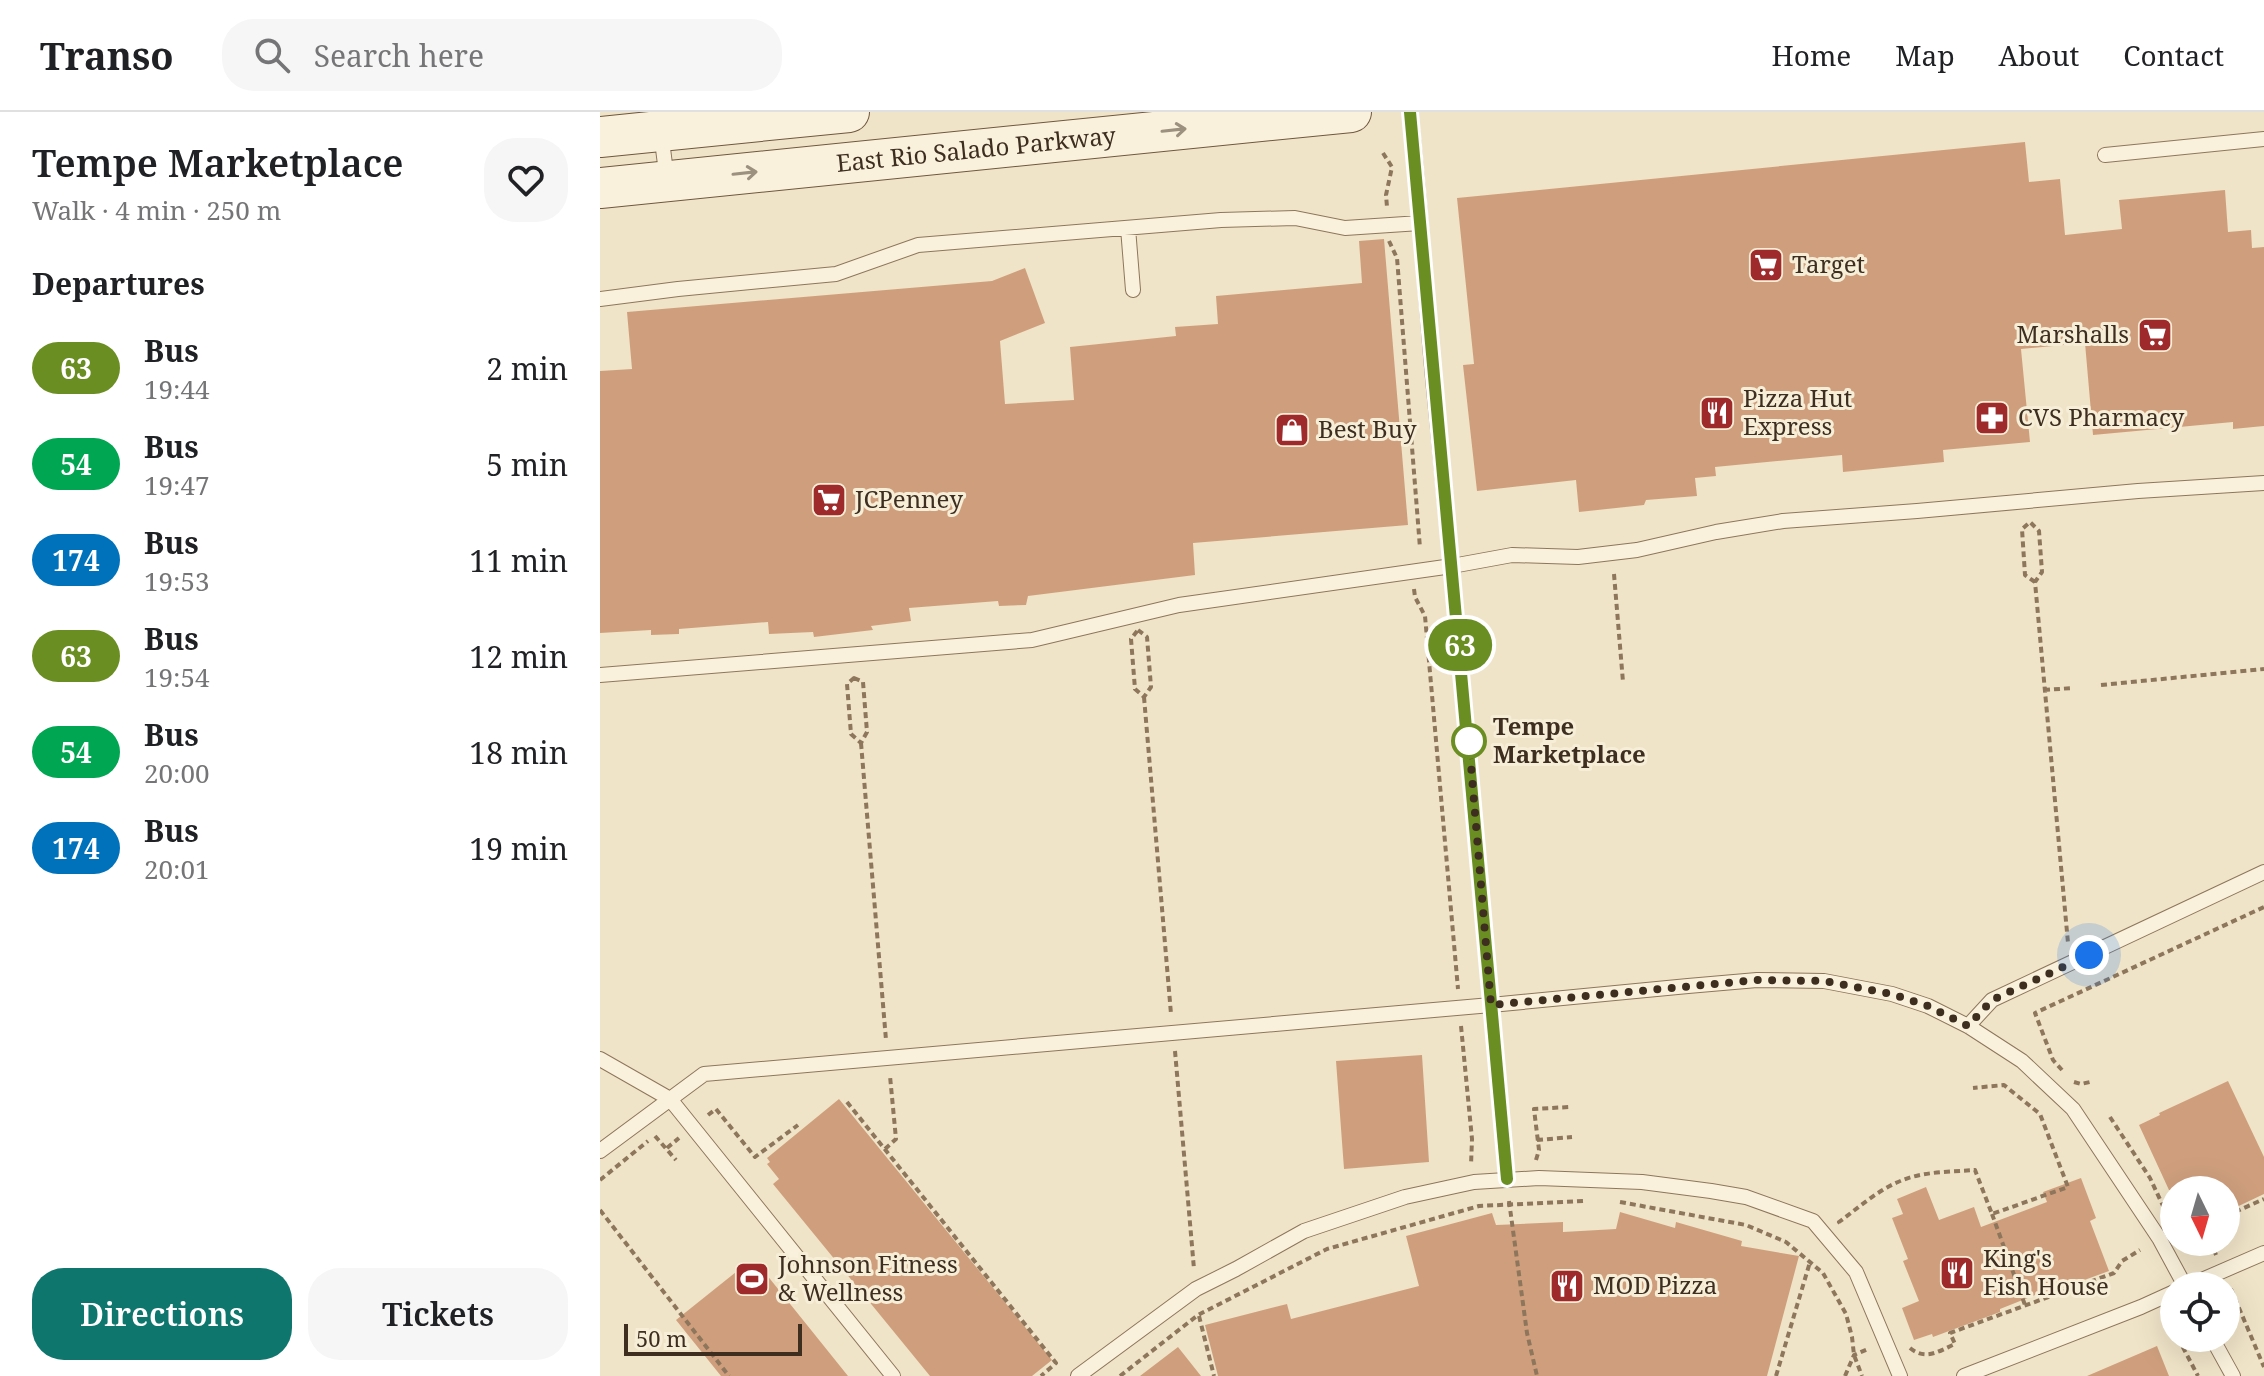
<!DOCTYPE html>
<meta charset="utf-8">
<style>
body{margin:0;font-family:"Noto Serif",serif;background:#f6f6f6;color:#202124;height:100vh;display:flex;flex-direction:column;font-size:30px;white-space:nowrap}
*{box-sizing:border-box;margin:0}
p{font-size:26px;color:#757577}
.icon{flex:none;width:44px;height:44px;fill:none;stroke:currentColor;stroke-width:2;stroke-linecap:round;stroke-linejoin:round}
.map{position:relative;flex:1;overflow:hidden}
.side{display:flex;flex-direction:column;background:#fff;width:600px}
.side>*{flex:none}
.badge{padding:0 16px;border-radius:26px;font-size:28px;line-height:52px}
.needle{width:52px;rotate:175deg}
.buttons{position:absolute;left:1560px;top:1064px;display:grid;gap:16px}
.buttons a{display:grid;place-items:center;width:80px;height:80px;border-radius:50%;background:#fff;box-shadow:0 8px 32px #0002;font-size:40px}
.scale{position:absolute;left:24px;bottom:20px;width:178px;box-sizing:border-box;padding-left:8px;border:4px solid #3d2e20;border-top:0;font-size:22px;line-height:28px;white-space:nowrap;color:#3d2e20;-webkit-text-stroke:6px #f7eed8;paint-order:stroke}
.you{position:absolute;width:40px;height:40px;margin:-20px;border:6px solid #fff;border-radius:50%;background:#1a73e8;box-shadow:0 0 0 12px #1a73e833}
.map>.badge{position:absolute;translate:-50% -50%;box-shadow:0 0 0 4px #fff}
h2{padding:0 32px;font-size:30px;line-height:72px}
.round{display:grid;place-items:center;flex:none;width:84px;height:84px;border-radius:32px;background:#f6f6f6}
.summary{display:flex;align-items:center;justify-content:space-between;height:136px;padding:0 32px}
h1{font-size:38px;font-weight:600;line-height:60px}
.action{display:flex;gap:16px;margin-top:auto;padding:16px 32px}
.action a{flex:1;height:92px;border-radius:32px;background:#0f766e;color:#fff;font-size:32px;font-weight:600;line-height:92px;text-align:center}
.action a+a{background:#f6f6f6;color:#202124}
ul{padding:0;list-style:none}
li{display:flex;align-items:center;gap:24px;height:96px;padding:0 32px}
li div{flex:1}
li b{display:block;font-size:30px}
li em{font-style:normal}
li .badge{min-width:88px;font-weight:700;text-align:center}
header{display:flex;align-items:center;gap:48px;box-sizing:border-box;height:112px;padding:0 40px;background:#fff;border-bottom:2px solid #e0e0e0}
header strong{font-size:38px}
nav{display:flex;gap:44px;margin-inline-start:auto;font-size:28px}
.search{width:560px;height:72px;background:#f6f6f6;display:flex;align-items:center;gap:20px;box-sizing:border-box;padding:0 28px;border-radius:32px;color:#757577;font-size:30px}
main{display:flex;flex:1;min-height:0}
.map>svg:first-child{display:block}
</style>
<header>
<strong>Transo</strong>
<div class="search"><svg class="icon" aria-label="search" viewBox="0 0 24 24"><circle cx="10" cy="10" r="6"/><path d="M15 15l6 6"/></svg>Search here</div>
<nav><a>Home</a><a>Map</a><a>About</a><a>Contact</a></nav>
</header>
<main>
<section class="side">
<div class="summary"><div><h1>Tempe Marketplace</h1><p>Walk · 4 min · 250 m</p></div><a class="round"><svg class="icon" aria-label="heart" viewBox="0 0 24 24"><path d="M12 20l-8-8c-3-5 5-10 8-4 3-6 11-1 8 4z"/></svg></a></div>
<h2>Departures</h2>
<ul>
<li><span class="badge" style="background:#6b8e23;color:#fff">63</span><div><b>Bus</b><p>19:44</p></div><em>2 min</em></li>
<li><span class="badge" style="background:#00a651;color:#fff">54</span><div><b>Bus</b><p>19:47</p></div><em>5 min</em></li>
<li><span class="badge" style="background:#0072bc;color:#fff">174</span><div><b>Bus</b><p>19:53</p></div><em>11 min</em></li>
<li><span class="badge" style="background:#6b8e23;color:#fff">63</span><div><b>Bus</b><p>19:54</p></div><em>12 min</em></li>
<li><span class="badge" style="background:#00a651;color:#fff">54</span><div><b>Bus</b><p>20:00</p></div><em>18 min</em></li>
<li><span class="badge" style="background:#0072bc;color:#fff">174</span><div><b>Bus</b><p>20:01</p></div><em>19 min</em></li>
</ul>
<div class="action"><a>Directions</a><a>Tickets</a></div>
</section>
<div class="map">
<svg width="1664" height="1264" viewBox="0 0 1664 1264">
<rect width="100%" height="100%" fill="#f0e4c8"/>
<path fill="#cf9f7d" d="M 1425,30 L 1429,70 L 1460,67 L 1465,123 L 1522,117 L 1519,88 L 1625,78 L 1628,120 L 1651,118 L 1652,136 L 1664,135 L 1664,314 L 1633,317 L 1633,310 L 1493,323 L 1485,231 L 1421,237 L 1430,330 L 1343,338 L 1344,350 L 1243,360 L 1242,343 L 1115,355 L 1116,364 L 1095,366 L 1097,384 L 1046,388 L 1044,393 L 979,400 L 976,368 L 877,379 L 863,253 L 874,252 L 857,86 Z
M 784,127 L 808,413 L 593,431 L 595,463 L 428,484 L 426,493 L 399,494 L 398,489 L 309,496 L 311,509 L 271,514 L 273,518 L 214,525 L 213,520 L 169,522 L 168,510 L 79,517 L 79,522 L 51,523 L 51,518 L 0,521 L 0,259 L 32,257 L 27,200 L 392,169 L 425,156 L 445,211 L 400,229 L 405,292 L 474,288 L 470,235 L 576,224 L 575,215 L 618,212 L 616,184 L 762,171 L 759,129 Z
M 822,943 L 829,1050 L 744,1057 L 736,949 Z
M 1628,969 L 1664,1045 L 1664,1082 L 1626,1100 L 1626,1078 L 1569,1078 L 1539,1013 L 1560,1003 L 1559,1001 Z
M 239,987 L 452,1248 L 432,1264 L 330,1264 L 173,1072 L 179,1067 L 167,1052 L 170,1050 L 167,1046 Z
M 1481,1066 L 1496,1106 L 1490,1109 L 1509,1159 L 1446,1182 L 1445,1179 L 1400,1197 L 1400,1200 L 1333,1225 L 1332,1222 L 1314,1228 L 1302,1196 L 1319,1189 L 1303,1149 L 1308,1147 L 1292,1106 L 1303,1102 L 1297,1087 L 1326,1075 L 1339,1108 L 1374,1095 L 1381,1115 L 1447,1090 L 1443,1080 Z
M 1020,1100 L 1075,1116 L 1076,1110 L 1142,1129 L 1141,1134 L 1199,1144 L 1167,1264 L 618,1264 L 605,1213 L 687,1192 L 691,1207 L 819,1174 L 806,1124 L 892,1101 L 896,1113 L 963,1110 L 963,1120 L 1016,1117 Z
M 158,1152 L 248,1264 L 121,1264 L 76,1208 L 136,1160 L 141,1165 Z
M 1557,1234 L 1569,1264 L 1487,1264 Z
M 578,1235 L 601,1264 L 540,1264 Z"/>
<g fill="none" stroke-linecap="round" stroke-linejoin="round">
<g stroke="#8d765c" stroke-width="16">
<path id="service" d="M 810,0 C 821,92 825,185 834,277 C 860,540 884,803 907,1067
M 61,21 L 67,68
M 1505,43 L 1664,27
M 528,116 L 533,178
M 0,187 L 78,177 L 236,162 L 318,133 L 621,108 L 695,106 L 745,116 L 820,111
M 0,563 L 432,528 L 579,493 L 852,454 L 912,443 L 978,445 L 1037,438 L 1116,420 L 1183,409 L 1317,399 L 1538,379 L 1664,371
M 1368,914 L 1392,888 L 1664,760
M 0,947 L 70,987 L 293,1264
M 0,1039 L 104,962 L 891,893 L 1088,874 L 1157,868 L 1224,869 L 1292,882 L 1328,894 L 1368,914 L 1422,949 L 1473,997 L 1559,1126 L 1585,1174
M 1588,1174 L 1664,1141
M 1612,1226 L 1633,1264
M 478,1264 L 596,1177 L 636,1157 L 704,1119 L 805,1085 L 874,1070 L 939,1066 L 1042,1070 L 1111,1079 L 1146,1085 L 1213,1109 L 1256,1160 L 1300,1264
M 1364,1264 L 1541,1195 L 1574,1180"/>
</g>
<g stroke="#6f573f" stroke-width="42">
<g id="secondary">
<path d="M 0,25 L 249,0"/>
<path id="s1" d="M 0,76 L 751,0"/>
</g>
</g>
<path stroke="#8d765c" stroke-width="4" stroke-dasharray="6 4" stroke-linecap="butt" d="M 783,41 L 792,55 L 786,83 L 787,95
M 789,129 L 797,146 L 820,436
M 1014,462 L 1023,570
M 1435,470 L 1425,463 L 1422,417 L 1430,410 L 1439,419 L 1442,460 L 1435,470 L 1468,831
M 814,477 L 815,485 L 825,504 L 858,877
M 538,518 L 547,525 L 551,575 L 544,585 L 535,577 L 531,527 Z
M 254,566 L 263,570 L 267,620 L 261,631 L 251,622 L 247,572 Z
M 1501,573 L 1664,557
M 1444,578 L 1473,576
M 544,585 L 571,902
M 261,631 L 286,928
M 861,914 L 872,1027 L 871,1053
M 575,939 L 594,1157
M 1462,958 L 1453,948 L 1435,901 L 1664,795
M 1474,970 L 1481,972 L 1490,970
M 247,990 L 456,1251 L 441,1264
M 108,1003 L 116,997 L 155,1045 L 198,1013
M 1510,1005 L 1550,1066 L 1564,1096 L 1574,1110
M 55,1024 L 76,1048
M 937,1028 L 972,1025
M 67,1036 L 79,1026
M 285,1037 L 296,1027 L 290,964
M 936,1048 L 939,1038 L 934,997 L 969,995
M 0,1068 L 48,1029
M 909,1089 L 927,1221 L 937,1264
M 1020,1090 L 1146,1113 L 1186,1130 L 1223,1161 L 1246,1202 L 1252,1225 L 1254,1243 L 1262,1264
M 0,1098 L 129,1264
M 1392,1102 L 1425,1193
M 1626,1104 L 1664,1087
M 1240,1111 L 1239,1110 C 1258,1096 1277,1079 1298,1070 C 1322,1059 1350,1060 1375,1058 L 1392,1102 L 1468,1075 L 1440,1002 L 1404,973 L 1373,976
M 1611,1130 L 1616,1143
M 1631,1177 L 1664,1255
M 599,1204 L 614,1264
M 1573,1216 L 1574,1219
M 1578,1226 L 1598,1264
M 1310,1236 C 1326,1249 1339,1239 1355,1232 L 1350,1221 L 1514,1161 L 1522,1149 L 1540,1138
M 520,1264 L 598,1203 L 727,1137 L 879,1094 L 983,1089
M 1176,1264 L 1210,1150
M 1245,1264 L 1254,1243 L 1268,1237"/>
<use href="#service" stroke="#faf1dc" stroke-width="14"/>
<use href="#secondary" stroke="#faf1dc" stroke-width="40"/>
</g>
<defs><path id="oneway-shaft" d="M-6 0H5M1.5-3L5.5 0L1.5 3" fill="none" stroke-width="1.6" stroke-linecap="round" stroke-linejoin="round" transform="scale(2)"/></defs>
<g stroke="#9c907e">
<use href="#oneway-shaft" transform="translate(574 18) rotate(-6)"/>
<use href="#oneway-shaft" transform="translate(145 61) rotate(-6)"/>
</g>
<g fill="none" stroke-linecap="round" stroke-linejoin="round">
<g stroke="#fff" stroke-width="18">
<path id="line" d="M 810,0 L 907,1067"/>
</g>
<use href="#line" stroke="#6b8e23" stroke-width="12"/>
<path stroke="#3d2e20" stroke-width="8" stroke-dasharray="0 14.4" d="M 869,629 L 891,893 L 1157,868 L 1224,869 L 1292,882 L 1328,894 L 1368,914 L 1392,888 L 1489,843"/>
</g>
<defs>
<g id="supermarket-square" transform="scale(1.8)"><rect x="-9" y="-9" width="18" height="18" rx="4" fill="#9e2a2b" stroke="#f7eed8"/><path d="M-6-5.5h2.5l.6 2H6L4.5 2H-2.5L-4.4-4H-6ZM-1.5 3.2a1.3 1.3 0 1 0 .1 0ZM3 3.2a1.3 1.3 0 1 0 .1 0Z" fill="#fff"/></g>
<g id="restaurant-square" transform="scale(1.8)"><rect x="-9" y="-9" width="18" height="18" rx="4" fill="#9e2a2b" stroke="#f7eed8"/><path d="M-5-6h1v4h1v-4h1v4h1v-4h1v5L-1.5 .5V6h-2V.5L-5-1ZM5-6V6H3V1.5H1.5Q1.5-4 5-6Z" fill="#fff"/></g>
<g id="pharmacy-square" transform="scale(1.8)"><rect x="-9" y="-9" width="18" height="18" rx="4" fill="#9e2a2b" stroke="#f7eed8"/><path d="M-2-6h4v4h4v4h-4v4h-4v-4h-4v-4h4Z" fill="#fff"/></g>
<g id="shop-square" transform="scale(1.8)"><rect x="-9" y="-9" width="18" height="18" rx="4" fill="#9e2a2b" stroke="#f7eed8"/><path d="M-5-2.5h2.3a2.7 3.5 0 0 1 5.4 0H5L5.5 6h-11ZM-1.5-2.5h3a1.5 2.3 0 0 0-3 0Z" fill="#fff"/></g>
<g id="stadium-square" transform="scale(1.8)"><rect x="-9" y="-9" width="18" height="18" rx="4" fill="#9e2a2b" stroke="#f7eed8"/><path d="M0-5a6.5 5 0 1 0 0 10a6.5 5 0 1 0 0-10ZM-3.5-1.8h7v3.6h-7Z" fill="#fff"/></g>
</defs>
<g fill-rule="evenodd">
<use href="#supermarket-square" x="1166" y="153"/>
<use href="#supermarket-square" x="1555" y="223"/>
<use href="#restaurant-square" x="1117" y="301"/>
<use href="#pharmacy-square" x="1392" y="306"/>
<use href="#shop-square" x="692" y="318"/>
<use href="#supermarket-square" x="229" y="388"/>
<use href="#restaurant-square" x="1357" y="1161"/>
<use href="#stadium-square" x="152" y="1167"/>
<use href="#restaurant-square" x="967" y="1174"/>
</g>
<circle fill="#fff" stroke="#6b8e23" stroke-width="4" cx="869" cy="629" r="16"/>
<g text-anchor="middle" stroke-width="6" stroke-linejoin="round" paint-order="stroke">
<g font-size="24" fill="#3d2e20" stroke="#f7eed8">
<text dy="8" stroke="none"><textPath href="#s1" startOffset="378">East Rio Salado Parkway</textPath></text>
</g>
<g font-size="24" fill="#3d2e20" stroke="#f7eed8" text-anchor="start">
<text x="1192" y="161">Target</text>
<text x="1529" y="231" text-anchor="end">Marshalls</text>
<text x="1143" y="295">Pizza Hut<tspan x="1143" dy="28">Express</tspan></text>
<text x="1418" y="314">CVS Pharmacy</text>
<text x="718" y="326">Best Buy</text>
<text x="255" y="396">JCPenney</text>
<text x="1383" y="1155">King's<tspan x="1383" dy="28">Fish House</tspan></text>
<text x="178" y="1161">Johnson Fitness<tspan x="178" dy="28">&amp; Wellness</tspan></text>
<text x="993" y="1182">MOD Pizza</text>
</g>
<g font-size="24" font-weight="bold" fill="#3d2e20" stroke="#f7eed8" text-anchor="start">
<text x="893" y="623">Tempe<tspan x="893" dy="28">Marketplace</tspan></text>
</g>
</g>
</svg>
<div class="buttons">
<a><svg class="needle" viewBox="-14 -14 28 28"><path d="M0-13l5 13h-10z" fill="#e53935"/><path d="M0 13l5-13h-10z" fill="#757577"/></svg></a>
<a><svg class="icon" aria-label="locate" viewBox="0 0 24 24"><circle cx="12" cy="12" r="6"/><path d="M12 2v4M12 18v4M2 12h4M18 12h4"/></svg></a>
</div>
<div class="scale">50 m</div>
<div class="you" style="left:1489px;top:843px"></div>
<b class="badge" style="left:860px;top:533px;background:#6b8e23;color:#fff">63</b>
</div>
</main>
